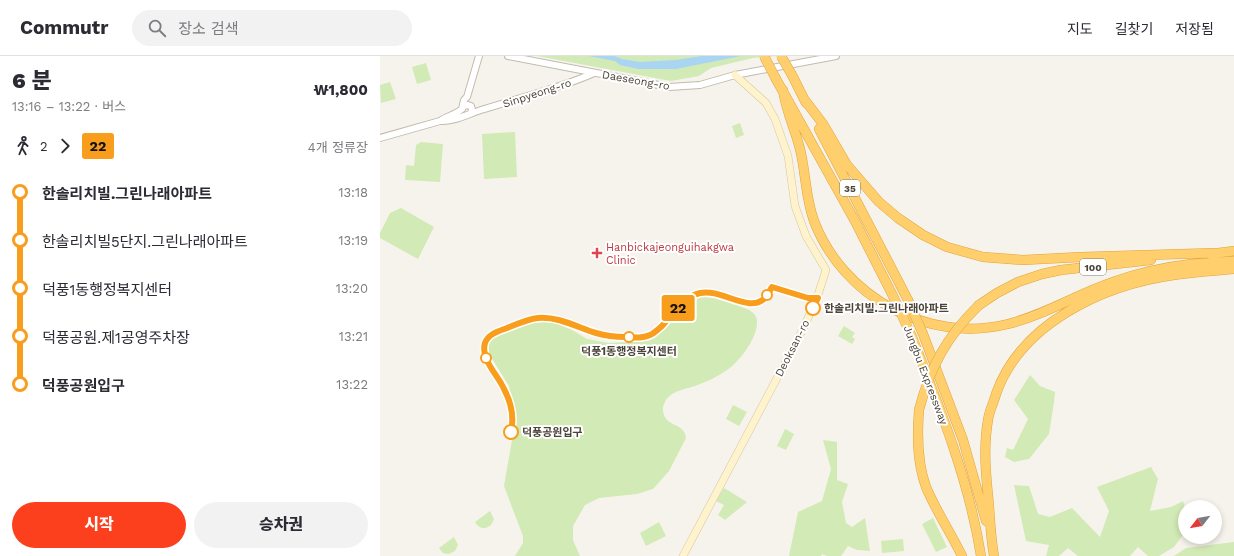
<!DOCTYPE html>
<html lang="ko">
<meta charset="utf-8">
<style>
body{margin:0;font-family:"Work Sans","Noto Sans KR",sans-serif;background:#f2f2f3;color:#2b2b33;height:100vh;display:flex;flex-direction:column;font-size:15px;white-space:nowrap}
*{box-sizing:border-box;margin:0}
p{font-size:13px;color:#7c7c81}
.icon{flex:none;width:22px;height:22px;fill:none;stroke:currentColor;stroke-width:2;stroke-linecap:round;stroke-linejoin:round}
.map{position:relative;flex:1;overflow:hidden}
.drawer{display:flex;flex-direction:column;background:#fff;width:380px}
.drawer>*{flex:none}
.badge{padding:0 8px;border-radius:3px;font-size:14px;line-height:26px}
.needle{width:26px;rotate:239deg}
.controls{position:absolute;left:798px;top:444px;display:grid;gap:8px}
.controls a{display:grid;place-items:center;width:44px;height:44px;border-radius:50%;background:#fff;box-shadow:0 2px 6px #0003;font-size:20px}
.map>.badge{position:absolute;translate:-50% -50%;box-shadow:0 0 0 2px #fff}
.legs{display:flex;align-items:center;gap:6px;height:44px;padding:0 12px;font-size:13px}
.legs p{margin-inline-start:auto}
.headline{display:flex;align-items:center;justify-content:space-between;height:68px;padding:0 12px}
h1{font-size:22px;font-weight:800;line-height:30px}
.cta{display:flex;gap:8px;margin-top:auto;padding:8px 12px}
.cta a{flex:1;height:46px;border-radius:24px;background:#fc3f1d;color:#fff;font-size:16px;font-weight:800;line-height:46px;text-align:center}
.cta a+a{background:#f2f2f3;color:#2b2b33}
ul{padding:0 12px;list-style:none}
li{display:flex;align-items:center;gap:14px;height:48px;font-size:15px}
li i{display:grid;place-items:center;width:6px;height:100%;margin:0 5px;background:currentColor}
li i::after{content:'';width:10px;height:10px;margin:-5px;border:3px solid;border-radius:50%;background:#fff}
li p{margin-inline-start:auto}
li:first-child i{background:linear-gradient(#0000 50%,currentColor 0)}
li:last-child i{background:linear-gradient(currentColor 50%,#0000 0)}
header{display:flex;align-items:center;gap:24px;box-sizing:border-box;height:56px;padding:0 20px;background:#fff;border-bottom:1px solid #e1e1e2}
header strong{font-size:19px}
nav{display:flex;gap:22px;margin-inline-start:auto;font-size:14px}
.search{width:280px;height:36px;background:#f2f2f3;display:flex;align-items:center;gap:10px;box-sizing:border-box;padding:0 14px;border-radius:22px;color:#7c7c81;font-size:15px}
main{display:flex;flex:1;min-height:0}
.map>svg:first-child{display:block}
</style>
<header>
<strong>Commutr</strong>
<div class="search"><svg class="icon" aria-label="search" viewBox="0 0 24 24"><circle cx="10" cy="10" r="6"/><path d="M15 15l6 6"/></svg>장소 검색</div>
<nav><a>지도</a><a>길찾기</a><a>저장됨</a></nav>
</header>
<main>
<section class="drawer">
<div class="headline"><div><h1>6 분</h1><p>13:16 – 13:22 · 버스</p></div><b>₩1,800</b></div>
<div class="legs"><svg class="icon" aria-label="walk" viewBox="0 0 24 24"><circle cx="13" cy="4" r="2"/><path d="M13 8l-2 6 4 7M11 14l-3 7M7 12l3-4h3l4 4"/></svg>2<svg class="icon" aria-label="forward" viewBox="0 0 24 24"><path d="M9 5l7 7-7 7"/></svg><b class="badge" style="background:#f99d1c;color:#111">22</b><p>4개 정류장</p></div>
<ul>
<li><i style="color:#f99d1c"></i><b>한솔리치빌.그린나래아파트</b><p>13:18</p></li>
<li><i style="color:#f99d1c"></i><span>한솔리치빌5단지.그린나래아파트</span><p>13:19</p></li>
<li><i style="color:#f99d1c"></i><span>덕풍1동행정복지센터</span><p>13:20</p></li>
<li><i style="color:#f99d1c"></i><span>덕풍공원.제1공영주차장</span><p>13:21</p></li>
<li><i style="color:#f99d1c"></i><b>덕풍공원입구</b><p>13:22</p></li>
</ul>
<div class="cta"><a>시작</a><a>승차권</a></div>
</section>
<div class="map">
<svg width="854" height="500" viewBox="0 0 854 500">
<rect width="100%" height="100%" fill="#f6f3ec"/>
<path fill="#d2eab5" d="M 157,0 L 398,0 L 373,2 L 331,12 L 319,20 L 291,25 Z
M 46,7 L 51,24 L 37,28 L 32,11 Z
M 10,26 L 16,43 L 1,47 L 0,29 Z
M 360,67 L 364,79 L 356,82 L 352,70 Z
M 135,76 L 137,121 L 104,123 L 102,78 Z
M 41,86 L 63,88 L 60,126 L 25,124 L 26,109 L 34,110 L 36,89 Z
M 21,152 L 54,171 L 38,203 L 0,182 L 0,177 L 10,157 Z
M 321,241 C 336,241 345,246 359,250 C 367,253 378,256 377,267 C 377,283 358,308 344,316 C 337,321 328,325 320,328 C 307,334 290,333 284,348 C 283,350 283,351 283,354 C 284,372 305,366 306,382 L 289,415 L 273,433 L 257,438 L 219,442 L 205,449 L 193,470 L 193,484 L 200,500 L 135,500 L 143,487 L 143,480 L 124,430 L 136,361 L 129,330 L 108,296 L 109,286 L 114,280 L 123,276 L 152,267 L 165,266 L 173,266 L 192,274 L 207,283 L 229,287 L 267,285 L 275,282 L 305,250 L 313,244 Z
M 464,270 L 475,277 L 472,281 L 475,283 L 472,288 L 458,280 Z
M 650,319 L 660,330 L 675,336 L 674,346 L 669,378 L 649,403 L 634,406 L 625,401 L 627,392 L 633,394 L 648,363 L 634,344 Z
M 353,349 L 367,356 L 359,370 L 346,363 Z
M 405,373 L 414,378 L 406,394 L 397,390 Z
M 443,384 L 457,386 L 457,424 L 468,428 L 462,446 L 466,467 L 472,471 L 485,462 L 490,495 L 477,494 L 468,490 L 461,500 L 447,500 L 442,498 L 441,500 L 409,500 L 418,456 L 442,445 L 451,413 Z
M 771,411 L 778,423 L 770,455 L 791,451 L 803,445 L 805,451 L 805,476 L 794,491 L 779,500 L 768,500 L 758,491 L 750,500 L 698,500 L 688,492 L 679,500 L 666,500 L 669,489 L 646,485 L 634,429 L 649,430 L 658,458 L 670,461 L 692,452 L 720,481 L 729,455 L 717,431 Z
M 344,432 L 367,446 L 345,464 L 338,459 L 344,449 L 336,445 Z
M 110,455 L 114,463 L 111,469 C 105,474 99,473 95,466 Z
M 553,462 L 567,491 L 556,496 L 542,468 Z
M 279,466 L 286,480 L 266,490 L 260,477 Z
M 74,481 L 78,489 L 75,495 L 69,498 L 63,497 L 59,492 Z
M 523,483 L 524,495 L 502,497 L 501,485 Z
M 854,486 L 854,500 L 794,500 L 806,492 Z"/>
<path fill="#a9d4f2" d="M 209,0 L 234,0 L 242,3 L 260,6 L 296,4 L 322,0 L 361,0 L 296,13 L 258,13 L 240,9 L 235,5 Z"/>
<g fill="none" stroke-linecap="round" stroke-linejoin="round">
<g stroke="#c2bbae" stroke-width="8">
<path id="tertiary" d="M 128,0 L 289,31 L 320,29 L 355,19 L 456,0
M 84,50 L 88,49 L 91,50 L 92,54 L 91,57
M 60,65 C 74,66 88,58 101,54 C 139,42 178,33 214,17
M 0,82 L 60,65 C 67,60 75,59 82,53 L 84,44 L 87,41 L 99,0"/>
</g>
<g stroke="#d6c79b" stroke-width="8">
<path id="secondary" d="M 303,500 L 423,273 L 437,242 L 446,214 L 426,180 L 415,150 L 408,100 L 395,63 L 386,47 L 355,19"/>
</g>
<g stroke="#e0a43c" stroke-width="10">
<path id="motorway" d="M 412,19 L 426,47
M 396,23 L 475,165 L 513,240
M 403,34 C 406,55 415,73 420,93 C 426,117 425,140 434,165 C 463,241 548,288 628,268 C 665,259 697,238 733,226 C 758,217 785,211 811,208 C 825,207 840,206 854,205
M 424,43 L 443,68 L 467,109 L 499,146 L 518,162 L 543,179 L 567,191 L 603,201 L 643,204 L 701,201 L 834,197
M 439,73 L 528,244
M 830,198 L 854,195
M 599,249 L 617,237 L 638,226 L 662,218 L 681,214 L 771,204
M 543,278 L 583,384 L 606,465
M 532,281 C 560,352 589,424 601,500
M 539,354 C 537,380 537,406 546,431 C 556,455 571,477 582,500
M 614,500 C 611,483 610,466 609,449 C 606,421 603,392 608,364 C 609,355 614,346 616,338 C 641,267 723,229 794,219 C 814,216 834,215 854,213"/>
</g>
<use href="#tertiary" stroke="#fff" stroke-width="6"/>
<use href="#secondary" stroke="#fff3cd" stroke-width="7"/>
<use href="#motorway" stroke="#ffcf6e" stroke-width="9"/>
<g stroke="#e0a43c" stroke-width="10" stroke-linecap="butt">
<path id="motorway-bridge" d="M 384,0 L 396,23
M 401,0 L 412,19
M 513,240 L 532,281
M 528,244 L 543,278
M 539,354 C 550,311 567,280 599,249"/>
</g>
<use href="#motorway-bridge" stroke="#ffcf6e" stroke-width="9"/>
</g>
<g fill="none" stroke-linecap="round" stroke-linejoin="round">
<g stroke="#fff" stroke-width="9">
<path id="line-1" d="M 131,376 C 134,362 131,346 124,333 C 118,319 100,303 105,287 C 108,278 119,275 127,272 C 137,268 148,263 158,262 C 178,260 199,272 216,277 C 226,280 236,281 246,281 C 254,282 263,282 270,279 C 275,277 278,273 282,270 C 293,258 303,241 320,237 C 342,232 370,259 386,241 C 388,239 390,234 392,231 L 428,242 L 438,242 L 433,252"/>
</g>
<use href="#line-1" stroke="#f99d1c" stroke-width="6"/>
</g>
<path fill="#e0444e" stroke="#fff" stroke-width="1.5" d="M215 191h4v4h4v4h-4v4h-4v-4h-4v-4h4z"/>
<g fill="#fff" stroke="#f99d1c" stroke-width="2">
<circle cx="387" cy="239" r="5"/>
<circle cx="433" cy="252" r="7"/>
<circle cx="249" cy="281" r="5"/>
<circle cx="106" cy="302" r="5"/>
<circle cx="131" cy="376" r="7"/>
</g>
<g text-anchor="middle" stroke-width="4" stroke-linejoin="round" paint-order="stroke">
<g fill="#fff" stroke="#817c74" stroke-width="1">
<rect x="460" y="124" width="20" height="16" rx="3"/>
<rect x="700" y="203" width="26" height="16" rx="3"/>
</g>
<g font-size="10" font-weight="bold" fill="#4b4439">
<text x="470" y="136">35</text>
<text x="713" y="215">100</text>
</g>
<g font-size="11" fill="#4b4439" stroke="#fff">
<text transform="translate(256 24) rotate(10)" y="4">Daeseong-ro</text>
<text transform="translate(157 37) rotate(-18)" y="4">Sinpyeong-ro</text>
<text transform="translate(412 292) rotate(-63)" y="4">Deoksan-ro</text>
<text transform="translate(546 319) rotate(69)" y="4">Jungbu Expressway</text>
</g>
<g font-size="11" fill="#be3a42" stroke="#fff" text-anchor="start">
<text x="226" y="195">Hanbickajeonguihakgwa<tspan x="226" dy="13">Clinic</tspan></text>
</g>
<g font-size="11" font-weight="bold" fill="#4b4439" stroke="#fff" text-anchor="start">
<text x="444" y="256">한솔리치빌.그린나래아파트</text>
<text x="249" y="299" text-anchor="middle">덕풍1동행정복지센터</text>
<text x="142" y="380">덕풍공원입구</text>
</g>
</g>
</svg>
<div class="controls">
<a><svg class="needle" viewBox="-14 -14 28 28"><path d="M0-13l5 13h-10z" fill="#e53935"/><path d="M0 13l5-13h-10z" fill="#7c7c81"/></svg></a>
</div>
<b class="badge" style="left:298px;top:252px;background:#f99d1c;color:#111">22</b>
</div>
</main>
